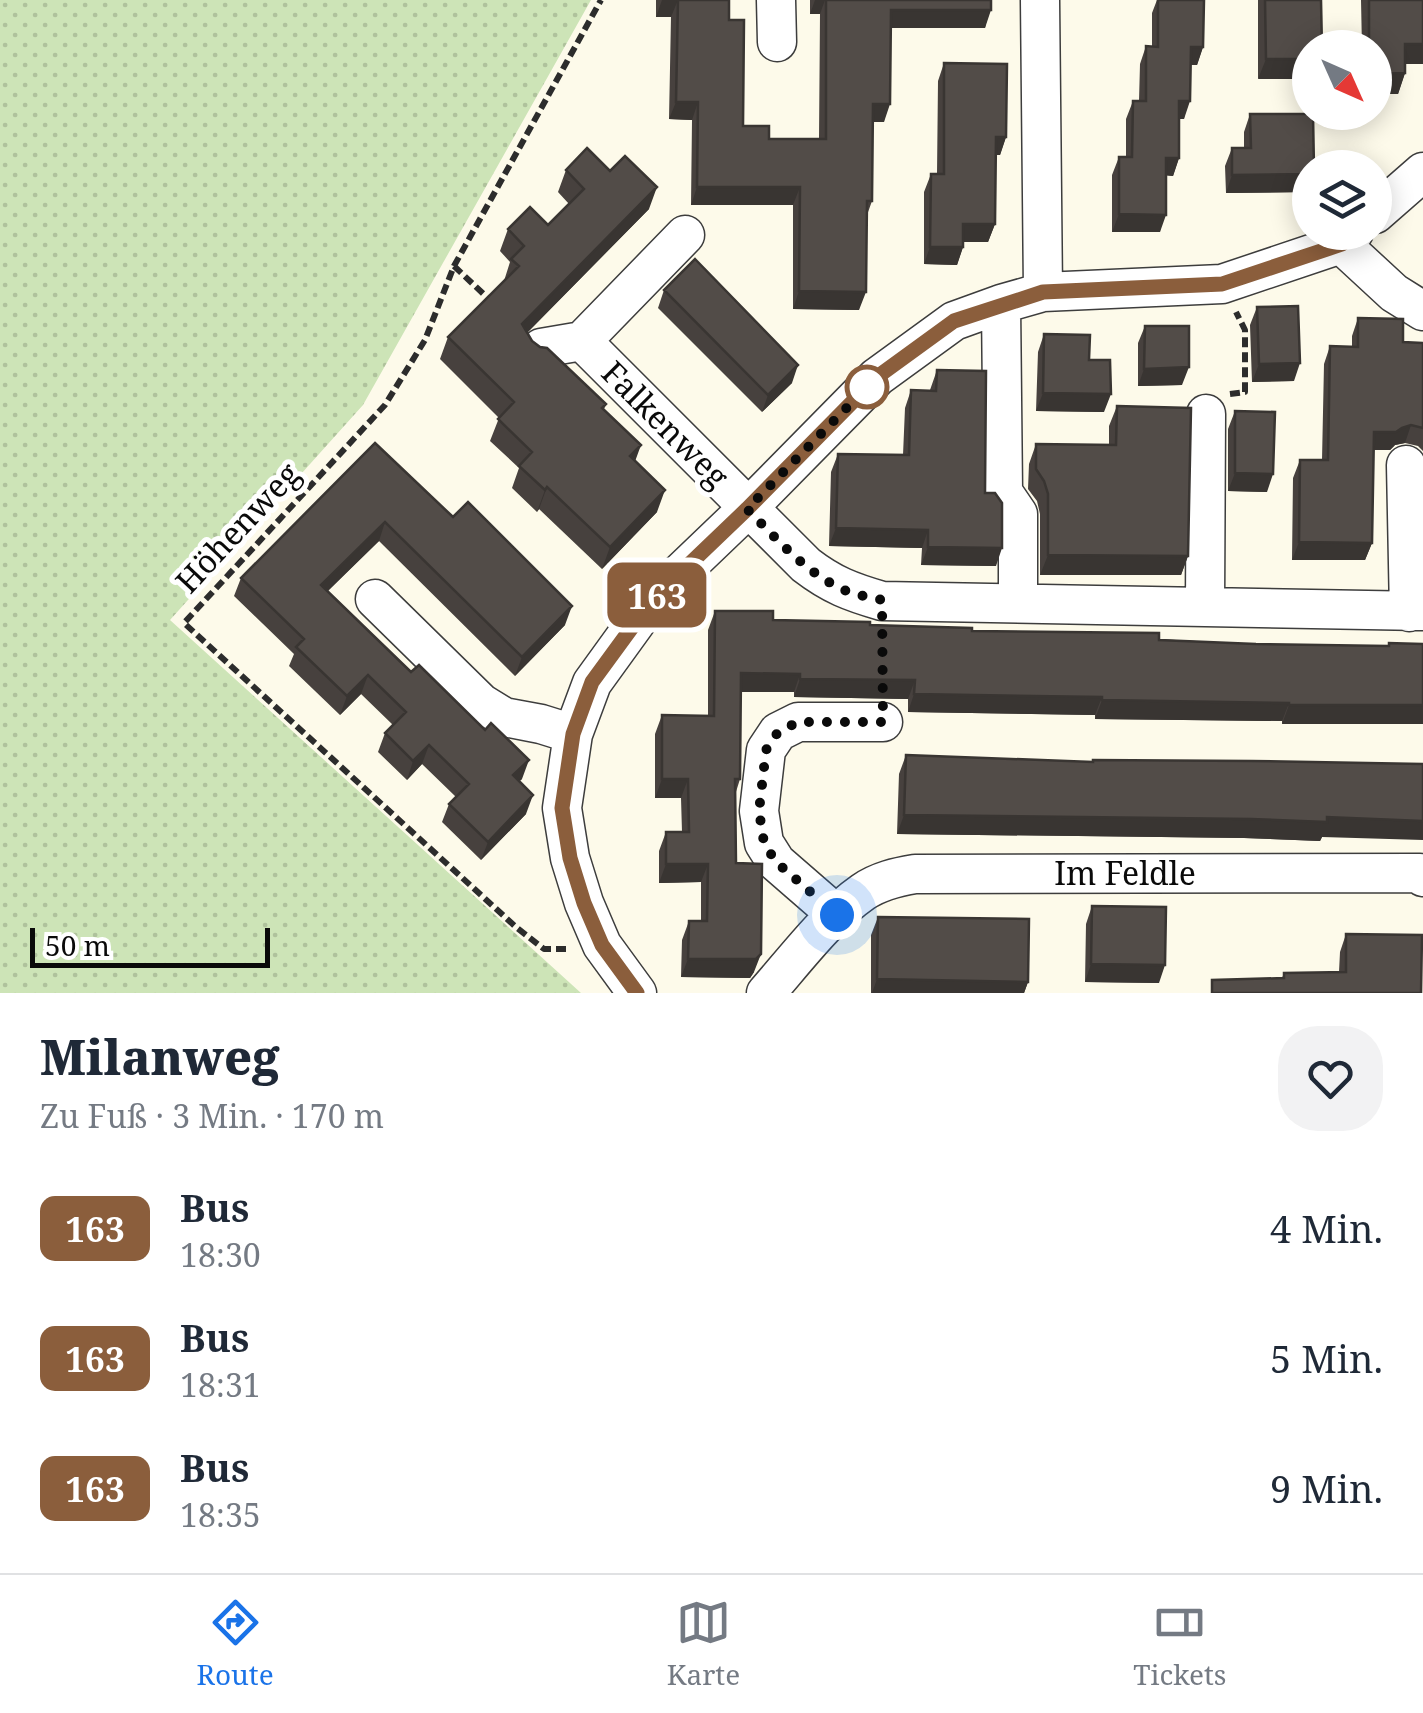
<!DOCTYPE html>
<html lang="de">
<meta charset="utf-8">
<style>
body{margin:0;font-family:"Noto Serif",serif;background:#f2f2f3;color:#1f2937;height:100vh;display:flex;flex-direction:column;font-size:38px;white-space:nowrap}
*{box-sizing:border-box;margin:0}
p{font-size:32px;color:#747a83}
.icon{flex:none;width:55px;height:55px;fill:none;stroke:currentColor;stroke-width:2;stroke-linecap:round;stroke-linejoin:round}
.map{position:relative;height:993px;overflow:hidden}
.sheet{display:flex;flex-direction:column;background:#fff;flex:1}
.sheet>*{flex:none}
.badge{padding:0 20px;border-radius:15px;font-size:35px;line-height:65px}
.needle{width:65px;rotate:135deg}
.controls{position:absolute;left:1292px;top:30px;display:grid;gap:20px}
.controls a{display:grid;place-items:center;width:100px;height:100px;border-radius:50%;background:#fff;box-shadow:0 5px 25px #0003;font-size:50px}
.scale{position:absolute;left:30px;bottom:25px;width:240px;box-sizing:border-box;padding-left:10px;border:5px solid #0a0a0a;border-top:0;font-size:28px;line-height:35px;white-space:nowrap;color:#0a0a0a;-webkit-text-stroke:8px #fff;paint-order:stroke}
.you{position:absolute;width:50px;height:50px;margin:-25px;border:8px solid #fff;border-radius:50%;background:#1a73e8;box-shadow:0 0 0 15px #1a73e833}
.map>.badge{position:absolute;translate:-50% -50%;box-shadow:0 0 0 5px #fff}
.round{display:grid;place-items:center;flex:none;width:105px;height:105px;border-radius:40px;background:#f2f2f3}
.head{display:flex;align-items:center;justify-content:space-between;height:170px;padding:0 40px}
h1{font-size:48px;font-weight:800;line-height:75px}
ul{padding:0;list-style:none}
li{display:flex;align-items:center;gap:30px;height:130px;padding:0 40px}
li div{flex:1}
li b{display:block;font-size:38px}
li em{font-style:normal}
li .badge{min-width:110px;font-weight:700;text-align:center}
.tab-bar{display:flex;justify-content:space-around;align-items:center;height:140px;border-top:2px solid #e0e1e3;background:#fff;font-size:28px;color:#747a83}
.tab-bar a{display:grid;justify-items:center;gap:5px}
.tab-bar .selected{color:#1a73e8}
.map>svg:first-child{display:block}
</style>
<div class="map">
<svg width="1423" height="993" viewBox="0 0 1423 993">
<defs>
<pattern id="grass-dots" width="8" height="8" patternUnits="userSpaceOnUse" patternTransform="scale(2.5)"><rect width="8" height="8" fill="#cde4b7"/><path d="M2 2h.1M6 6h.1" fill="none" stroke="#afc29c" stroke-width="1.8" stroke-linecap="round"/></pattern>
</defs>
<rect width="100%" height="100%" fill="#fdfaea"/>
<path fill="url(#grass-dots)" d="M 0,0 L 591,0 L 363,405 L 170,620 L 581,993 L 0,993 Z"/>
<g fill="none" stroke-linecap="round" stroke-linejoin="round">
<g stroke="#3d3d3d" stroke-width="41">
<path id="minor" d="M 776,0 L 777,42
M 1040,0 L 1043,292
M 1375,214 L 1423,172
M 1341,244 L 1394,293 L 1423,311
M 1001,304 L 1003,492 L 1018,514 L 1018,603
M 582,341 L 685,235
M 541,348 L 582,341 L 806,565 C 832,585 851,592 882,601 L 1423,611
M 1406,465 L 1409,612
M 375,599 L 481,703 L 504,717 L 541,724 L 573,734
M 1205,606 L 1206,414
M 837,915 L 776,862 L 764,843 L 759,811 L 766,750 L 778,732 L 798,722 L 883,722
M 637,993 L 602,945 L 584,903 L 570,858 L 562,808 L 573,734 L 592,683 L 652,600 L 747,509 L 877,377 L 954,321 L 1001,304 L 1043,292 L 1222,284 L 1341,244 L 1354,232
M 766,993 C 795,960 827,917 863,892 C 879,881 897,877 915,874 L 1420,873 L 1423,877"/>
</g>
<path stroke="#2c2c2c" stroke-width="6" stroke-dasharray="10 5" stroke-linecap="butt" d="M 454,266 L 493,303
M 1230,394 L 1245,392 L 1245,330 L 1236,312
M 566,949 L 544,949 L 517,928 L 184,623 L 385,405 L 425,340 L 454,266 L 601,0"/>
<use href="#minor" stroke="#fff" stroke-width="38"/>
</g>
<path fill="#47413e" d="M 656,0 L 729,0 L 729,20 L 743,126 L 769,139 L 819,139 L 820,14 L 810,14 L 810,0 L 991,0 L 985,28 L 891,28 L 884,122 L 873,122 L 872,201 L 867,215 L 859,310 L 793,309 L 793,205 L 691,205 L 692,120 L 669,119 L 671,17 L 656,17 Z
M 1157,0 L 1204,0 L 1203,47 L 1197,65 L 1191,65 L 1184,119 L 1179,119 L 1179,158 L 1173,176 L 1166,175 L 1160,232 L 1112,232 L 1112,175 L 1119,157 L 1126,157 L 1126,119 L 1133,101 L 1139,101 L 1140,64 L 1146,46 L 1152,46 L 1152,13 Z
M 1258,0 L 1321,0 L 1258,79 Z
M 1361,0 L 1423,0 L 1423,64 L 1405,64 L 1405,73 L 1398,94 L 1375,94 L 1375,48 L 1362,48 Z
M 944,63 L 1006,137 L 1000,155 L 996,155 L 995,224 L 988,242 L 963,242 L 963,247 L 957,265 L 924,264 L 924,192 L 931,174 L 937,174 L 938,81 Z
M 1250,114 L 1307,192 L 1226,193 L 1225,166 L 1232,148 L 1244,148 L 1244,132 Z
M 566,170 L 649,209 L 527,333 L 532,341 L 606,404 L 604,409 L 635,461 L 657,512 L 602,569 L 539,509 L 537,512 L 512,488 L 519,468 L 490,441 L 499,418 L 440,359 L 448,337 L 504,281 L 510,262 L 500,251 L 508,229 L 548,225 L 569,204 L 558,192 Z
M 664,290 L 792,383 L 762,412 L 658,308 Z
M 1257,307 L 1294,381 L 1252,382 L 1250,325 Z
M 1358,318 L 1403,342 L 1423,343 L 1423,451 L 1418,446 L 1405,443 L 1395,445 L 1390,450 L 1374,450 L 1372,543 L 1365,560 L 1292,560 L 1293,478 L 1300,460 L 1322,460 L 1324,364 L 1330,346 L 1352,347 L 1352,336 Z
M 1145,326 L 1182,385 L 1138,386 L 1138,343 Z
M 1044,334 L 1089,360 L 1104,412 L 1036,411 L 1038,352 Z
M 937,370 L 985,493 L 996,566 L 921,565 L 922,548 L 829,546 L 831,472 L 838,454 L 903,455 L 905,408 L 911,390 L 930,390 Z
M 1117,406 L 1188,556 L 1181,575 L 1040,575 L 1040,514 L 1037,501 L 1028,489 L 1029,464 L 1036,444 L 1109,445 L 1109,426 Z
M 1235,411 L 1267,492 L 1228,491 L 1228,429 Z
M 375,443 L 565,625 L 515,676 L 379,541 L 328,591 L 522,779 L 519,781 L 526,814 L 481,860 L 442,822 L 449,804 L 456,797 L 422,764 L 407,780 L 378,752 L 385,733 L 393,725 L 361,694 L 340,715 L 289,666 L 294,654 L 234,596 L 241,578 Z
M 715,611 L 773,620 L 1256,644 L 1388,646 L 1423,644 L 1282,724 L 1282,721 L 1095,719 L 1095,715 L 908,712 L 908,699 L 794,697 L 794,692 L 741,692 L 740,779 L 735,795 L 736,863 L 754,972 L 750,978 L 681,977 L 682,940 L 689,921 L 701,921 L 701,882 L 659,883 L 659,851 L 666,832 L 682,832 L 681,798 L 655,798 L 655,734 L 662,715 L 708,716 L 708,630 Z
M 906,755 L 1322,837 L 1320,841 L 1244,838 L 897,834 L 899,774 Z
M 1092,906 L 1159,983 L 1085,982 L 1086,924 Z
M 878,917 L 1028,982 L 1024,993 L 871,993 L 871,935 Z
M 1346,934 L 1421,993 L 1282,978 L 1284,973 L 1339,972 L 1340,952 Z"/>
<path fill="#393532" d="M 662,0 L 678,0 L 671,17 L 656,17 Z
M 815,0 L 825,0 L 820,14 L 810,14 Z
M 891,10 L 991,10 L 985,28 L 884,28 Z
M 1405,44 L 1423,44 L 1423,64 L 1398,64 Z
M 1191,47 L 1203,47 L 1197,65 L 1184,64 Z
M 1266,59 L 1310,59 L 1310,79 L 1258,79 Z
M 1405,73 L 1398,94 L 1375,94 L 1375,74 Z
M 1179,101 L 1190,101 L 1184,119 L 1173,119 Z
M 676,102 L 698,102 L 692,120 L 669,119 Z
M 873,104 L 890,104 L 884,122 L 867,122 Z
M 996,137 L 1006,137 L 1000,155 L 989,155 Z
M 1166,158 L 1179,158 L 1173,176 L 1160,175 Z
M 1310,174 L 1310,185 L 1307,192 L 1226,193 L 1232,175 Z
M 657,187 L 649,209 L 514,346 L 522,324 Z
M 697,187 L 800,187 L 793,205 L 691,205 Z
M 1119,214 L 1166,215 L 1160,232 L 1112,232 Z
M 963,224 L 995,224 L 988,242 L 957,242 Z
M 930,247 L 963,247 L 957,265 L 924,264 Z
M 799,291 L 866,292 L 859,310 L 793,309 Z
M 1300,363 L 1294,381 L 1252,382 L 1259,364 Z
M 798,365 L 792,383 L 762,412 L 768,395 Z
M 1189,367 L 1182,385 L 1138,386 L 1144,369 Z
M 1043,393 L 1111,394 L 1104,412 L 1036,411 Z
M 1411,425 L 1405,443 L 1395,445 L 1390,450 L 1367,450 L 1374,432 Z
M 641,445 L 633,467 L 630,456 Z
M 1235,473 L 1273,474 L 1267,492 L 1228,491 Z
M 547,487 L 539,509 L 537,512 L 545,490 Z
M 665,490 L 657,512 L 602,569 L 610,547 Z
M 385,522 L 379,541 L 314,604 L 321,585 Z
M 836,528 L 928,530 L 922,548 L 829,546 Z
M 1299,542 L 1372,543 L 1365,560 L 1292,560 Z
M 928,547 L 1002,548 L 996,566 L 921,565 Z
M 1048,555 L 1188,556 L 1181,575 L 1040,575 Z
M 572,606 L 565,625 L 515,676 L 522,657 Z
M 741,673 L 800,674 L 794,692 L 734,692 Z
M 368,675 L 361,694 L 340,715 L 347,696 Z
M 800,679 L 915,680 L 908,699 L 794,697 Z
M 914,694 L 1102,697 L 1095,715 L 908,712 Z
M 1102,700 L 1289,703 L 1282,721 L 1095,719 Z
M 1289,705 L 1423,705 L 1423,724 L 1282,724 Z
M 429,745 L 422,764 L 407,780 L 413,761 Z
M 529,760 L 522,779 L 506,794 L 513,775 Z
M 662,779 L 688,779 L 681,798 L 655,798 Z
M 533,795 L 526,814 L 481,860 L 488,842 Z
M 904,815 L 1327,817 L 1423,821 L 1423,840 L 1322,837 L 1320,841 L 1244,838 L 897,834 Z
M 666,864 L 708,864 L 701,882 L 659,883 Z
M 761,954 L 754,972 L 750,978 L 681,977 L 688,959 Z
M 1091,964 L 1165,965 L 1159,983 L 1085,982 Z
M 877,979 L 1028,982 L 1024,993 L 872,993 Z"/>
<path fill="#524c48" stroke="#393532" stroke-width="2.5" d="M 678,0 L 729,0 L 729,20 L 744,20 L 743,126 L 769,126 L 769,139 L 826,139 L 826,0 L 991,0 L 991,10 L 891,10 L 890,104 L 873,104 L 872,201 L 867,201 L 866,292 L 799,291 L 800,187 L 697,187 L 698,102 L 676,102 Z
M 1158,0 L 1204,0 L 1203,47 L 1191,47 L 1190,101 L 1179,101 L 1179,158 L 1166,158 L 1166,215 L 1119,214 L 1119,157 L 1132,157 L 1133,101 L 1146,101 L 1146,46 L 1158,47 Z
M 1265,0 L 1321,0 L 1322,48 L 1310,48 L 1310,59 L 1266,59 Z
M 1369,0 L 1423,0 L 1423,44 L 1405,44 L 1405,73 L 1375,74 L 1375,48 L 1369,48 Z
M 944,63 L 1007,64 L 1006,137 L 996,137 L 995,224 L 963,224 L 963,247 L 930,247 L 931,174 L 944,174 Z
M 1250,114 L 1313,114 L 1314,168 L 1310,168 L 1310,174 L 1232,175 L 1232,148 L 1251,148 Z
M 587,148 L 610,171 L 625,156 L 657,187 L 522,324 L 532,341 L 540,347 L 547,348 L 606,404 L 602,408 L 641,445 L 630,456 L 665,490 L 610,547 L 547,487 L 545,490 L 519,466 L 532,452 L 498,419 L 514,402 L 448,337 L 519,266 L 511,259 L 524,246 L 508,229 L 530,207 L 548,225 L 584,189 L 566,170 Z
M 695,259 L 798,365 L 768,395 L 664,290 Z
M 1298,306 L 1300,363 L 1259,364 L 1257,307 Z
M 1358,318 L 1403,319 L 1403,342 L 1423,343 L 1423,428 L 1411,425 L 1402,428 L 1396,432 L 1374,432 L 1372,543 L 1299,542 L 1300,460 L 1328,460 L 1330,346 L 1358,347 Z
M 1145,326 L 1189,326 L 1189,367 L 1144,369 Z
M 1044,334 L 1090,335 L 1089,360 L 1110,360 L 1111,394 L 1043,393 Z
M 937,370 L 986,371 L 985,493 L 995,493 L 1002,503 L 1002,548 L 928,547 L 928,530 L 836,528 L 838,454 L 909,455 L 911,390 L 936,391 Z
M 1117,406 L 1191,408 L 1188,556 L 1048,555 L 1048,494 L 1044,481 L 1036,469 L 1036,444 L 1116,445 Z
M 1235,411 L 1275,412 L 1273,474 L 1235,473 Z
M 375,443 L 453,517 L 468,502 L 572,606 L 522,657 L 385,522 L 321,585 L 411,672 L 419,665 L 485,730 L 491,723 L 529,760 L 513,775 L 533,795 L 488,842 L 449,804 L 469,784 L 429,745 L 413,761 L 385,733 L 406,712 L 368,675 L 347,696 L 296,647 L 304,639 L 241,578 Z
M 715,611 L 773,611 L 773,620 L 870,622 L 870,625 L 972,628 L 972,631 L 1159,633 L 1159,640 L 1256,644 L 1389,646 L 1389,643 L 1423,644 L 1423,705 L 1289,705 L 1289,703 L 1102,700 L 1102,697 L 914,694 L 915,680 L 800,679 L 800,674 L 741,673 L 740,779 L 735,779 L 736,863 L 762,864 L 761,954 L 756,959 L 688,959 L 689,921 L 707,921 L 708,864 L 666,864 L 666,832 L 689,832 L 688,779 L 662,779 L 662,715 L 714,716 Z
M 906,755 L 1093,762 L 1093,760 L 1252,761 L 1423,764 L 1423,821 L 1327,817 L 1327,822 L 1251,819 L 904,815 Z
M 1092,906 L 1166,907 L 1165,965 L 1091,964 Z
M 878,917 L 1029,919 L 1028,982 L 877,979 Z
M 1346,934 L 1422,935 L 1421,993 L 1212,993 L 1212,980 L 1284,978 L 1284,973 L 1346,972 Z"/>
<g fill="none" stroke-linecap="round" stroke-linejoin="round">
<g stroke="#fff" stroke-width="22">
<path id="line" d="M 637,993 L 602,945 L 584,903 L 570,858 L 562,808 L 573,734 L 592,682 L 652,600 L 747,509 L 877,377 L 954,321 L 1043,292 L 1222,284 L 1342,244 L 1354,232"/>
</g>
<use href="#line" stroke="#8b5e3c" stroke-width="15"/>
<path stroke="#0a0a0a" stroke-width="10" stroke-dasharray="0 18" d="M 837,915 L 776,862 L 764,843 L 759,811 L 766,750 L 778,732 L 798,722 L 883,722 L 882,600 C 869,597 856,595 844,590 C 806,573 776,538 747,509 L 877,377 L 867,387"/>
</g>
<circle fill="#fff" stroke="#8b5e3c" stroke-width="5" cx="867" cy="387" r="20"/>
<g text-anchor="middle" stroke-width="10" stroke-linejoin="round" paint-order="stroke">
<g font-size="32" fill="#0a0a0a" stroke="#fff">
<text transform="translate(665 425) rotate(45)" y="11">Falkenweg</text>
<text transform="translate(238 528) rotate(-47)" y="11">Höhenweg</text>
<text x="1125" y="885">Im Feldle</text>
</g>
</g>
</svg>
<div class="controls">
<a><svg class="needle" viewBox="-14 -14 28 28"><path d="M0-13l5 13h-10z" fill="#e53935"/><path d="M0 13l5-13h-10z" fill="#747a83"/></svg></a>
<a><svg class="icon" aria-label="layers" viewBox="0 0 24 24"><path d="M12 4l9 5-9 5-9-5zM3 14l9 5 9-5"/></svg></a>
</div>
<div class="scale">50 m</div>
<div class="you" style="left:837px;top:915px"></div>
<b class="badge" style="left:657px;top:595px;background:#8b5e3c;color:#fff">163</b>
</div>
<section class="sheet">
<div class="head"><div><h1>Milanweg</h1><p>Zu Fuß · 3 Min. · 170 m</p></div><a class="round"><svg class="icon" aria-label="heart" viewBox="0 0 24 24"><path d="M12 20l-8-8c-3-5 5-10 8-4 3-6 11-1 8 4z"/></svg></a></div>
<ul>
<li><span class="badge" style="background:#8b5e3c;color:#fff">163</span><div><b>Bus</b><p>18:30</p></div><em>4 Min.</em></li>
<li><span class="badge" style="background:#8b5e3c;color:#fff">163</span><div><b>Bus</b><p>18:31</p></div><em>5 Min.</em></li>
<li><span class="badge" style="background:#8b5e3c;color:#fff">163</span><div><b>Bus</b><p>18:35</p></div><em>9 Min.</em></li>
</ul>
</section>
<nav class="tab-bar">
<a class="selected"><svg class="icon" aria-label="directions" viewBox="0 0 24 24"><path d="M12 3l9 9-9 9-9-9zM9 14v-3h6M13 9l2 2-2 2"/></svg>Route</a>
<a><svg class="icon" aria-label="map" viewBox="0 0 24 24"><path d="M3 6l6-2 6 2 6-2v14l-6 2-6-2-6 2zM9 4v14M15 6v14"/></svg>Karte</a>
<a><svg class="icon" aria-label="tickets" viewBox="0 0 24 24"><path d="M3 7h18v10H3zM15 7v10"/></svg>Tickets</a>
</nav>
